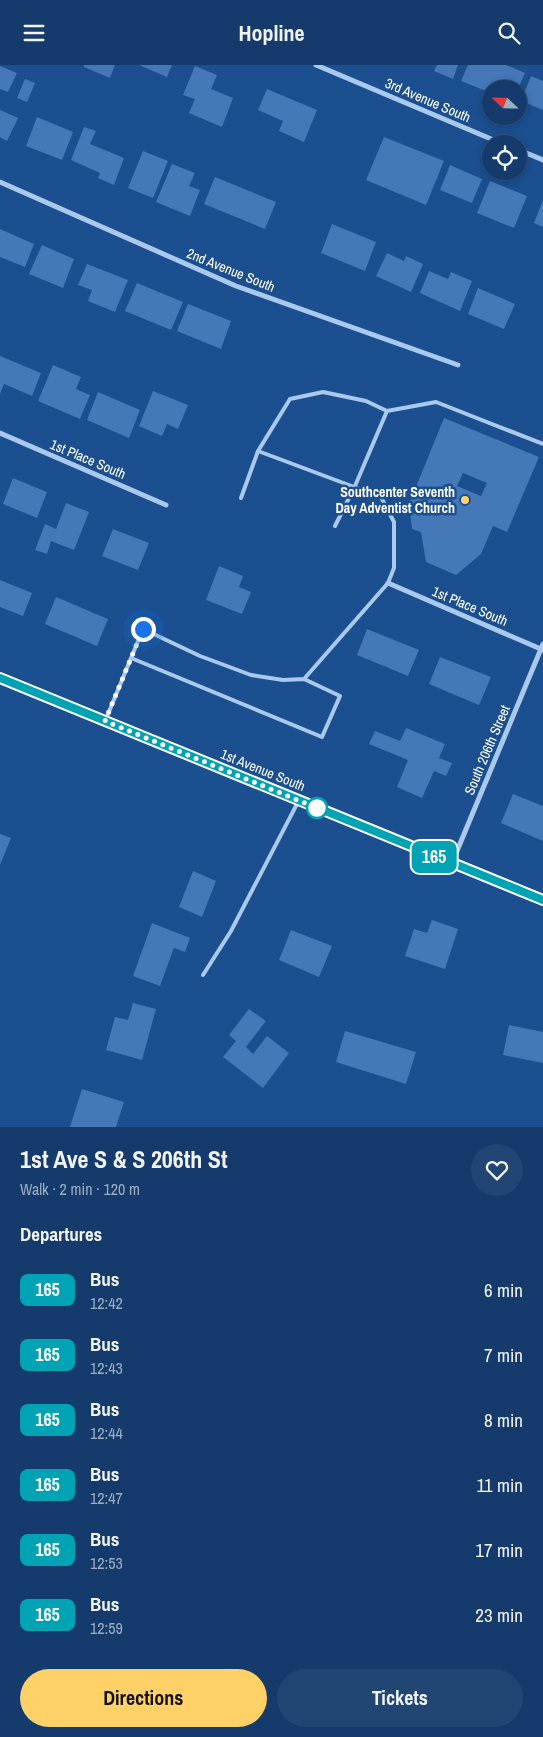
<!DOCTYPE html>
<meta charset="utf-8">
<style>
body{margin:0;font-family:"Archivo Narrow",sans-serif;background:#214673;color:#f1f3f6;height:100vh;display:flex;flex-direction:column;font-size:19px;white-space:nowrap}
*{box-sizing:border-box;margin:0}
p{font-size:16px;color:#9dadc1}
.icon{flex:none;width:28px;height:28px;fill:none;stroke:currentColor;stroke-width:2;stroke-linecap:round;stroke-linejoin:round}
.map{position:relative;height:1062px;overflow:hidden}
.side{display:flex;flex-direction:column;background:#143b6b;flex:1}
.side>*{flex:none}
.badge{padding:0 10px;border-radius:8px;font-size:18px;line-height:32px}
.needle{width:32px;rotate:292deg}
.controls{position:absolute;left:482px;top:15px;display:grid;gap:10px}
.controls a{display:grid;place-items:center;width:45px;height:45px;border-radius:50%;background:#143b6b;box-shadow:0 2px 8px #0003,0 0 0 1px #33557e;font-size:25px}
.you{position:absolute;width:25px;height:25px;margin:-12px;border:4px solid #fff;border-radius:50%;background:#1a73e8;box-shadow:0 0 0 8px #1a73e833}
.map>.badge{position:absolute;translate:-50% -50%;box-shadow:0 0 0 2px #fff}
h2{padding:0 20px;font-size:19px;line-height:45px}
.round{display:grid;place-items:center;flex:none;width:52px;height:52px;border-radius:26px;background:#214673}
.headline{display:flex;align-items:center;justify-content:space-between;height:85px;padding:0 20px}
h1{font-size:24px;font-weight:700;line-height:38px}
.action{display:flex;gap:10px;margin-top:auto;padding:10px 20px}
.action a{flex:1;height:58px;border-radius:30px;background:#ffd166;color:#111;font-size:20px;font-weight:700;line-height:58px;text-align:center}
.action a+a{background:#214673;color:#f1f3f6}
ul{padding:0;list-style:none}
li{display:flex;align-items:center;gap:15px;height:65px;padding:0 20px}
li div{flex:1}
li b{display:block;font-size:19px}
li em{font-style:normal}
li .badge{min-width:55px;font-weight:700;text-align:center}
header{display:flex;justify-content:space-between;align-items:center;height:65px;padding:0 20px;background:#143b6b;font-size:22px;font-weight:700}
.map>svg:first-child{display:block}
</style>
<header><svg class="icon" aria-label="menu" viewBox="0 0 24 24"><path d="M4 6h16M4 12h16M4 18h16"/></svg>Hopline<svg class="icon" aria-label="search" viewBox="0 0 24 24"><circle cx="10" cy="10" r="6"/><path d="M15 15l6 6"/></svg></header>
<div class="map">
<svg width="543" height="1062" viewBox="0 0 543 1062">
<rect width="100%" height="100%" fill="#1b4f8f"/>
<path fill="#4478b7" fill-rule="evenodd" d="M 84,0 L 115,0 L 110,13 L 84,2 Z
M 139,0 L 172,0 L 167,12 Z
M 437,0 L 458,0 L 453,14 L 434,6 Z
M 468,0 L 506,0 L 525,8 L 518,24 L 491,24 L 491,28 L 461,16 Z
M 0,1 L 17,8 L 8,27 L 0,24 Z
M 195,1 L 217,10 L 211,24 L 233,33 L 222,62 L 189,48 L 195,34 L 183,30 Z
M 531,11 L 543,16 L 543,45 L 521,36 Z
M 25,14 L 35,18 L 27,37 L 17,33 Z
M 267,24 L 317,45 L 304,77 L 279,66 L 283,56 L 258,45 Z
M 0,45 L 18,53 L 7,76 L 0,72 Z
M 37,52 L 73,67 L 62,95 L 26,81 Z
M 84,62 L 96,66 L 90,79 L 124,93 L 114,120 L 98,113 L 100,108 L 71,95 Z
M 384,72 L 444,96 L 426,140 L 366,115 Z
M 143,86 L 168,96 L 153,133 L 128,123 Z
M 172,99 L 195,108 L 189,121 L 200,125 L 190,151 L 156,137 Z
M 450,100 L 482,114 L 472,138 L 440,125 Z
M 215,112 L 276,137 L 265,164 L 204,139 Z
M 490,116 L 527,131 L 514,163 L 477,148 Z
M 543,135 L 543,162 L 534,158 Z
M 332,159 L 376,177 L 365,206 L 321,188 Z
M 0,164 L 34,179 L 25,202 L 0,192 Z
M 42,180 L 74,194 L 63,223 L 29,209 Z
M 387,188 L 404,196 L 406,191 L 423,199 L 411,227 L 376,211 Z
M 87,199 L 128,215 L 115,247 L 88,236 L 92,225 L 78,220 Z
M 429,206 L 448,214 L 451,207 L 472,216 L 460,246 L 420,228 Z
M 137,218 L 183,237 L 171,265 L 125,246 Z
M 478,223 L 515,239 L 504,264 L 468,249 Z
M 188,239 L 231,256 L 221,284 L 177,266 Z
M 0,291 L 41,308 L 32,331 L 4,319 L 0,329 Z
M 53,300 L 81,312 L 76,324 L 90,330 L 80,354 L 38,336 Z
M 153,326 L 188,340 L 178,364 L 167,359 L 162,371 L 139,361 Z
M 98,327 L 140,345 L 129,373 L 87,355 Z
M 444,353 L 539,392 L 507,467 L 493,461 L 481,489 L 456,510 L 426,497 L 421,467 L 412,464 L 409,439 ZM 463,408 L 487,418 L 481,431 L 457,421 Z
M 13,413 L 47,427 L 37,453 L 3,439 Z
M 66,438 L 89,447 L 74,485 L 51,476 L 47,489 L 35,485 L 45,459 L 56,464 Z
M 113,464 L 149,478 L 138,505 L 102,491 Z
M 219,501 L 243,511 L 239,522 L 251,527 L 242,549 L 206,535 Z
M 0,515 L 32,528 L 23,551 L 0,542 Z
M 56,532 L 108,554 L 97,581 L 45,559 Z
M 367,564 L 419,585 L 408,611 L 357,590 Z
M 440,592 L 491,612 L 479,640 L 429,619 Z
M 406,663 L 445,679 L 439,693 L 452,698 L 446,711 L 434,706 L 422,733 L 397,722 L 408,695 L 369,679 L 375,666 L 400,676 Z
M 513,729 L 543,741 L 543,776 L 501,758 Z
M 0,769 L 11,773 L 0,800 Z
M 193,806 L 216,816 L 202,852 L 179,842 Z
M 432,855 L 458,864 L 445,904 L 405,891 L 414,864 L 427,868 Z
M 152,858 L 190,873 L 185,887 L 174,883 L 160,921 L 133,911 Z
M 291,865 L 332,881 L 319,912 L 279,895 Z
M 133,938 L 156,944 L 142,995 L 106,985 L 115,952 L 128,955 Z
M 249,944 L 266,956 L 246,982 L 253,989 L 267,971 L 289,988 L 263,1023 L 223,992 L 236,976 L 229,970 Z
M 509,960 L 543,967 L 543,998 L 503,990 Z
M 345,966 L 416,987 L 406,1019 L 336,997 Z
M 82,1024 L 124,1037 L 116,1062 L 70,1062 Z"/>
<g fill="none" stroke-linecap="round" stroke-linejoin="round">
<path stroke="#a9c9ee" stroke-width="4" d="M 387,346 L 436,337 L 543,379
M 258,386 L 381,432 L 394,457 L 394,503 L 388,518 L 304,614
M 241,433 L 258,386 L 290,334 L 323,327 L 366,336 L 387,346 L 355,421 L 335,461
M 106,654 L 143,564 L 200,591 L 251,610 L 283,615 L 304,614 L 340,631 L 322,672 L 131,593
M 203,910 L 231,866 L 298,737"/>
<path stroke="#a9c9ee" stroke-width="5" d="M 316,0 L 503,79
M 519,85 L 543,95
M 0,117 L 236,221 L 458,300
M 0,368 L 166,440
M 388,518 L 543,585
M 452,798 L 543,579"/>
<path stroke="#f0f6ff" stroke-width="12" d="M 0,613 L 543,835"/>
</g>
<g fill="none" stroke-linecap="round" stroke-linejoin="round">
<g stroke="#fff" stroke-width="11">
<path id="line" d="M 0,613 L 543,835"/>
</g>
<use href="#line" stroke="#00a3b4" stroke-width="8"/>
<path stroke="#fff" stroke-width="5" stroke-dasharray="0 9" d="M 143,564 L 105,656 L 317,743"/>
</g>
<circle fill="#ffd166" stroke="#1b4f8f" stroke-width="2" cx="465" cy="435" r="5"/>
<circle fill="#fff" stroke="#00a3b4" stroke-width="2.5" cx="317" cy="743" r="10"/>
<g text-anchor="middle" stroke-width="5" stroke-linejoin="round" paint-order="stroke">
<g font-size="14" fill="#fff" stroke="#1b4f8f">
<text transform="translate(428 35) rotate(23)" y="5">3rd Avenue South</text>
<text transform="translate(231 205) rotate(22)" y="5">2nd Avenue South</text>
<text transform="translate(88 394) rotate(23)" y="5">1st Place South</text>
<text transform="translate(470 541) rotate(23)" y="5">1st Place South</text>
<text transform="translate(487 685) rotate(-67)" y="5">South 206th Street</text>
<text transform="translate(263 705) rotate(22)" y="5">1st Avenue South</text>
</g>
<g font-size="14" font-weight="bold" fill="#fff" stroke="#1b4f8f" text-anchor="end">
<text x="455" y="432">Southcenter Seventh<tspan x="455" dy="16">Day Adventist Church</tspan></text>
</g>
</g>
</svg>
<div class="controls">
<a><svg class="needle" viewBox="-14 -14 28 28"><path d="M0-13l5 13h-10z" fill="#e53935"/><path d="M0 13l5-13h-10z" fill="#9dadc1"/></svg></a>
<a><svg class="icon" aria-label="locate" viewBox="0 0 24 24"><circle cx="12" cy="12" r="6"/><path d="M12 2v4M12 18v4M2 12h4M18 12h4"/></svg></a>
</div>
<div class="you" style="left:143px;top:564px"></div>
<b class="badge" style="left:434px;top:792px;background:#00a3b4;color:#fff">165</b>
</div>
<section class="side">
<div class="headline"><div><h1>1st Ave S &amp; S 206th St</h1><p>Walk · 2 min · 120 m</p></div><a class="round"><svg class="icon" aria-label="heart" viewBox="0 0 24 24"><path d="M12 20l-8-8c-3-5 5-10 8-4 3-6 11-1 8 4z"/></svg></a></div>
<h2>Departures</h2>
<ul>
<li><span class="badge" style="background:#00a3b4;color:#fff">165</span><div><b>Bus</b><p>12:42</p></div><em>6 min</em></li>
<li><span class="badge" style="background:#00a3b4;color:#fff">165</span><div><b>Bus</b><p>12:43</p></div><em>7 min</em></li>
<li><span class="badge" style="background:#00a3b4;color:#fff">165</span><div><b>Bus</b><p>12:44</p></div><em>8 min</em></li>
<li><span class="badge" style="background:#00a3b4;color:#fff">165</span><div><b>Bus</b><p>12:47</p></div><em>11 min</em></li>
<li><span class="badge" style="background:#00a3b4;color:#fff">165</span><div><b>Bus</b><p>12:53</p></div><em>17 min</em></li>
<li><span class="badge" style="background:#00a3b4;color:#fff">165</span><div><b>Bus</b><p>12:59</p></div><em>23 min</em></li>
</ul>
<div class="action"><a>Directions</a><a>Tickets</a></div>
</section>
